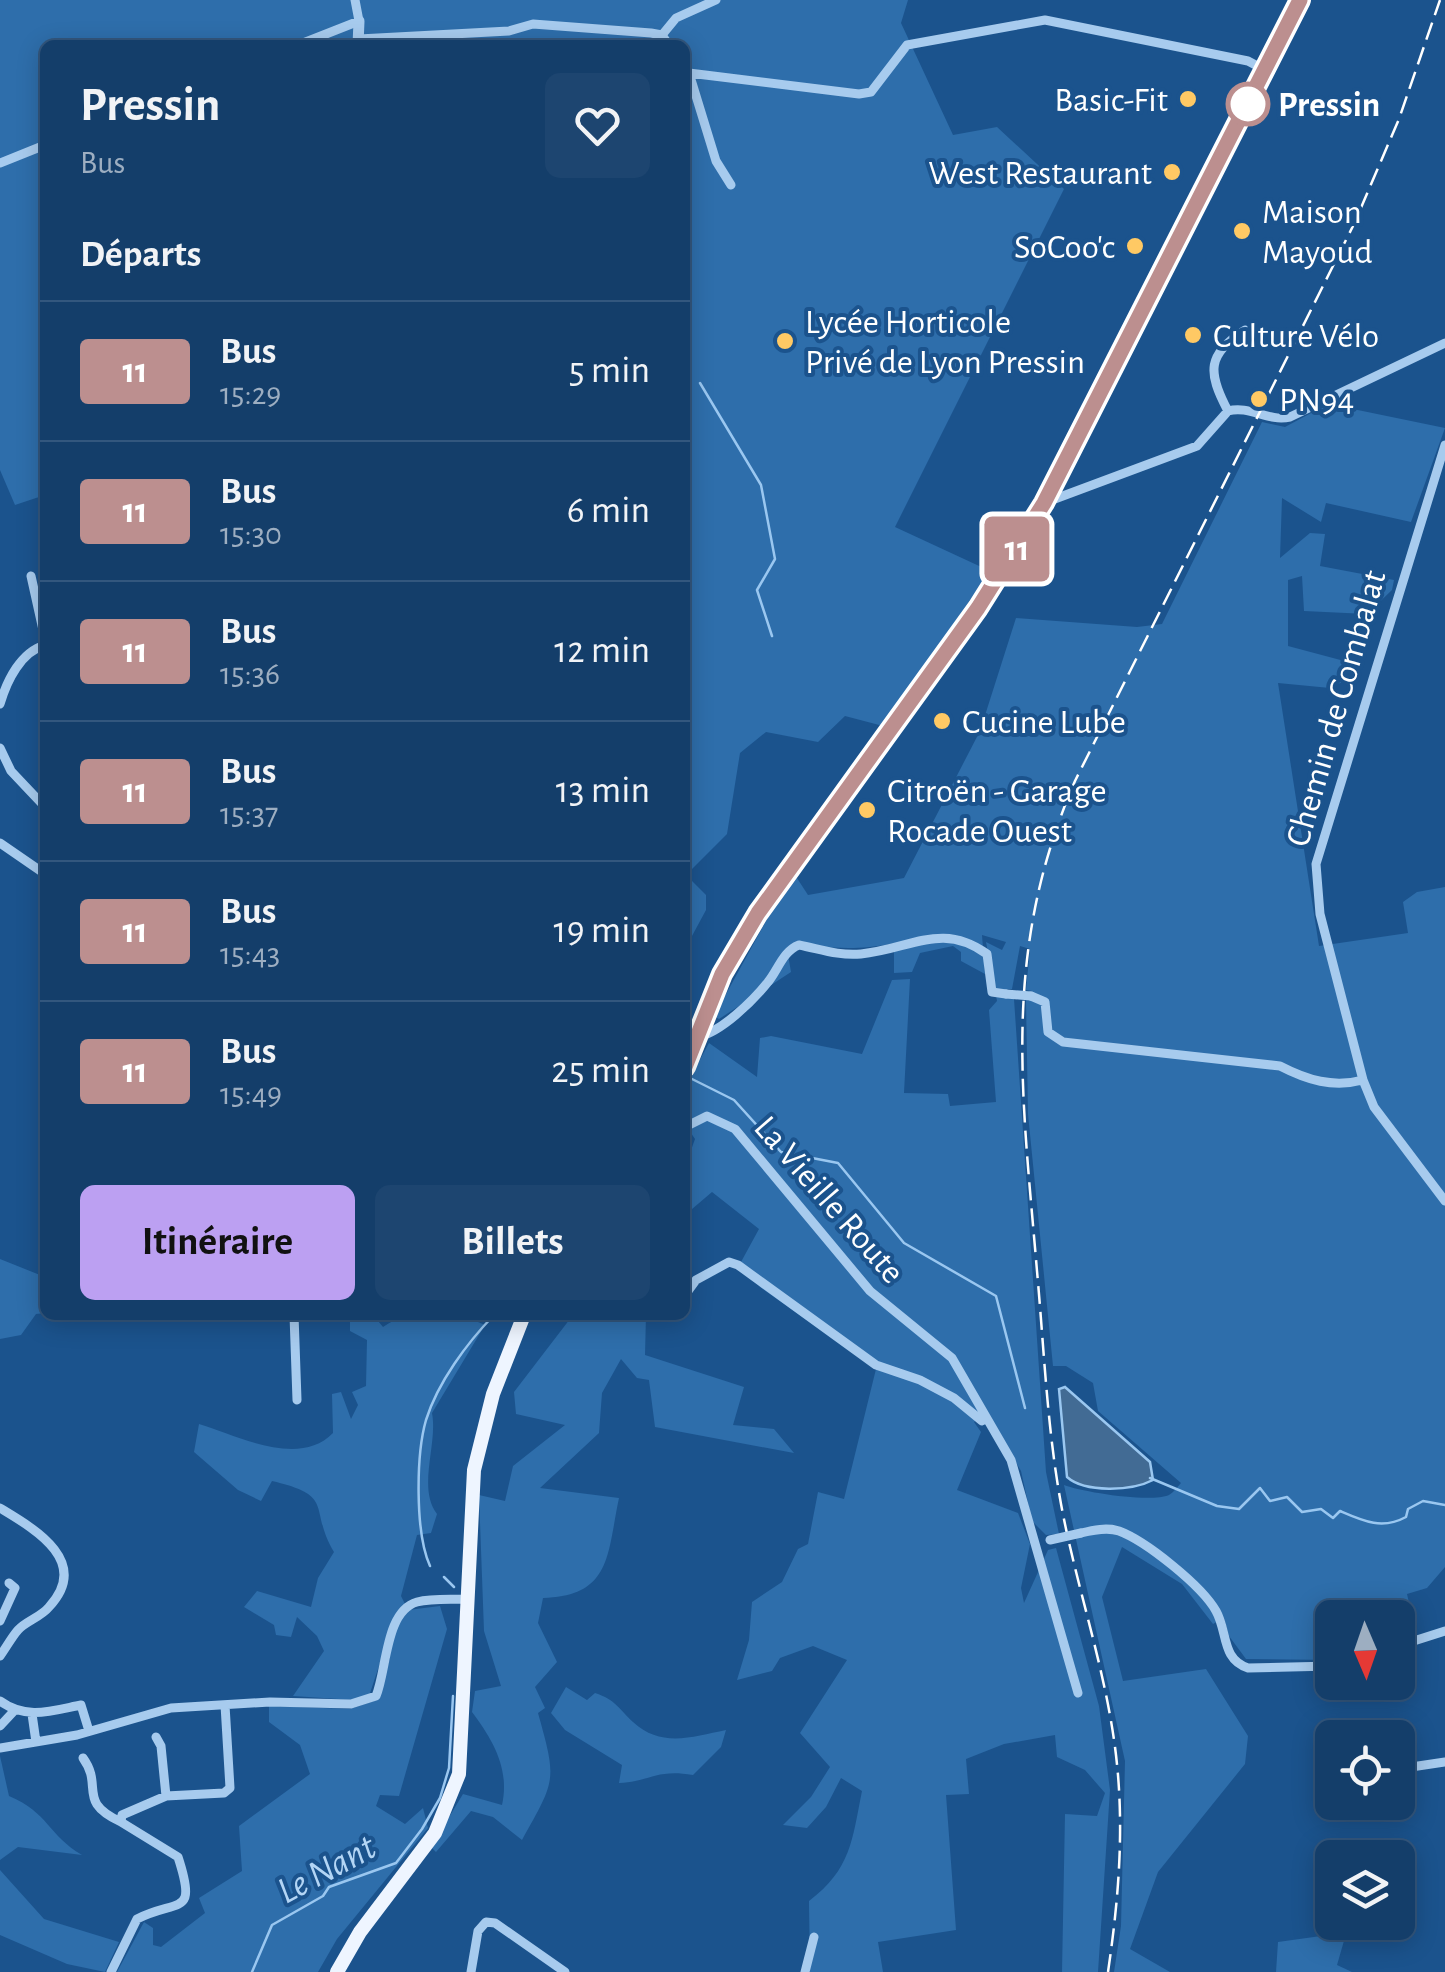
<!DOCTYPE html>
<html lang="fr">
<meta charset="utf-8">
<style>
body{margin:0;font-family:"Alegreya Sans",sans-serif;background:#1d4570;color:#f1f3f6;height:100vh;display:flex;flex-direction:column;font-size:38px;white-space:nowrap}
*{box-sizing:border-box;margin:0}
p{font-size:32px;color:#9daec1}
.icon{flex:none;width:55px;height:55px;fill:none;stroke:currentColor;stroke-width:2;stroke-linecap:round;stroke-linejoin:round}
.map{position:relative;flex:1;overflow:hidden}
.details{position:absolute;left:40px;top:40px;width:650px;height:1280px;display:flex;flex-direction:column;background:#143e6a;border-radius:15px;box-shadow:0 5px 25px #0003,0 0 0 2px #33577e}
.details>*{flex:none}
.badge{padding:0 20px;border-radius:8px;font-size:35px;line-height:65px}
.needle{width:65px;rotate:178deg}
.fabs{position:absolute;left:1315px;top:1600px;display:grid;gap:20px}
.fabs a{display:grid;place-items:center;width:100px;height:100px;border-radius:15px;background:#143e6a;box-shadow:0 5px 25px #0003,0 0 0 2px #33577e;font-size:50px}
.map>.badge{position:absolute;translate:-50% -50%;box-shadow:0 0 0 5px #fff}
h2{padding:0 40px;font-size:38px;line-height:90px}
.round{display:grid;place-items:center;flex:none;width:105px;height:105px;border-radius:15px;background:#1d4570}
.headline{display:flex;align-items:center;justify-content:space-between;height:170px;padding:0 40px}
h1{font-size:48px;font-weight:600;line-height:75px}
.cta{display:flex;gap:20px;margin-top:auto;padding:20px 40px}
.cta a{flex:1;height:115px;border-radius:15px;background:#bca0f2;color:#111;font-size:40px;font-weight:600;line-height:115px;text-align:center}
.cta a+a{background:#1d4570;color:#f1f3f6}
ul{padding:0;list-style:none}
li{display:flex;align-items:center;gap:30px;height:140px;padding:0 40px;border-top:2px solid #33577e}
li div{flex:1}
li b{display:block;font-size:38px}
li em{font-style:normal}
li .badge{min-width:110px;font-weight:700;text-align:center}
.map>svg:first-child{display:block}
</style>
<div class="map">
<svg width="1445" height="1972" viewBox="0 0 1445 1972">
<rect width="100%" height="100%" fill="#1b538d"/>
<path fill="#2e6eab" d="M 0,0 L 908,0 L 901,23 L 953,135 L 997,127 L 1064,189 L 895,527 L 990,571 L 883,726 L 845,716 L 818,742 L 766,732 L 740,753 L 727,834 L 686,875 L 706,895 L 706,910 L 685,949 L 685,45 L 45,45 L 45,495 L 15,505 L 0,470 Z
M 1341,397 L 1348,408 L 1445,428 L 1411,522 L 1326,503 L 1321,522 L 1282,498 L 1280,558 L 1310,533 L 1325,534 L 1320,566 L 1394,580 L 1392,590 L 1367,614 L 1304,611 L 1302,576 L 1288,580 L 1288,646 L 1348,662 L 1342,682 L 1330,688 L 1278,683 L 1319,946 L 1408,933 L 1403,902 L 1417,892 L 1445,887 L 1445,1567 L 1427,1588 L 1407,1594 L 1414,1624 L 1398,1629 L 1398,1618 L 1332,1618 L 1332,1660 L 1246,1659 L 1229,1636 L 1224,1618 L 1213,1624 L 1182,1584 L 1122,1547 L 1102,1597 L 1123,1681 L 1206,1669 L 1248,1736 L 1245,1764 L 1158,1872 L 1130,1949 L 1170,1972 L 1114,1972 L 1121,1926 L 1125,1761 L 1064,1485 C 1082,1492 1150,1503 1169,1495 C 1174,1492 1177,1487 1181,1483 L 1098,1411 L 1093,1383 L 1066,1366 L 1053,1366 L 1028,1114 L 1026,1000 L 1032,999 L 1032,991 L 1026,990 L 1030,949 L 1020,946 L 1012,989 L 1007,989 L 1005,996 L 1014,999 L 1046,1472 L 1059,1534 L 1046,1535 L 1032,1521 L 1021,1471 L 986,1412 L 974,1422 L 981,1432 L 957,1490 L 1018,1513 L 1030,1544 L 1021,1588 L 1024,1603 L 1048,1550 L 1056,1548 L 1099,1706 L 1110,1790 L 1098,1972 L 1062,1972 L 1065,1814 L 1097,1816 L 1105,1793 L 1085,1770 L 1057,1757 L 1055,1735 L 1004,1744 L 966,1759 L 969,1794 L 946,1795 L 956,1930 L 878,1942 L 883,1972 L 810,1972 L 809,1901 C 851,1869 852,1841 862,1791 L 841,1778 L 826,1807 L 807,1828 L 783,1825 L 811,1797 L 830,1767 L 800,1733 L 847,1660 L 813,1646 L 780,1658 L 772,1671 L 737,1680 L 749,1640 L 752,1602 L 782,1582 L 798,1549 L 808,1544 L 818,1492 L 844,1499 L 876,1369 L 760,1287 L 741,1262 L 759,1229 L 712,1192 L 685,1215 L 685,1167 L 695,1139 C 671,1107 693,1073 709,1043 L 757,1077 L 760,1038 L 771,1036 L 862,1054 L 892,980 L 910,979 L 904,1093 L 948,1094 L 950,1106 L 996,1102 L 989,1010 L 997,1001 L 986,942 L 1002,950 L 1006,942 L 982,935 L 985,974 L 961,961 L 961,952 L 953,946 L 920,953 L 912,972 L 894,973 L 894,943 C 851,953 827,944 787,949 L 791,972 L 719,1019 L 714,1016 L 793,872 L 808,895 L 904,878 L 980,731 L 1016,618 L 1137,627 L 1162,624 L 1262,422 L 1285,427 Z
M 45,1248 L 45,1313 L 36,1314 L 21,1335 L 0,1339 L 0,1259 L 40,1275 Z
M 350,1315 L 373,1315 L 383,1327 C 410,1307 456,1311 485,1325 L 432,1413 C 438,1444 417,1488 437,1514 L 431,1533 L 417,1535 L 401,1596 L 408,1610 L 440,1606 L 447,1629 L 399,1796 L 380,1795 L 376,1806 L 405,1824 L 423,1808 L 428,1828 L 337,1939 L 318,1972 L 117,1972 L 144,1922 L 153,1928 L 153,1945 L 161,1947 L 205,1913 L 199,1898 L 242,1871 L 239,1826 L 310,1774 L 300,1745 L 269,1722 L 269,1706 L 350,1709 L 377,1700 L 390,1658 L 382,1657 L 369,1696 L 353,1700 L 293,1696 L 324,1651 L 317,1636 L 297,1617 L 291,1637 L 276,1635 L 274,1625 L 244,1607 L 257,1591 L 311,1607 L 318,1578 L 334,1552 C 308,1509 337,1496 272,1481 L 261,1501 L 238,1490 L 194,1452 L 199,1424 C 238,1436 299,1468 333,1433 L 332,1394 L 341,1392 L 351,1419 L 358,1405 L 352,1392 L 366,1386 L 367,1340 L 350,1331 Z
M 573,1315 L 646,1315 L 645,1355 L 744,1387 L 733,1425 L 774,1429 L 794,1453 L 655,1427 L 649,1380 L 637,1378 L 621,1359 L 602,1393 L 599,1433 L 540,1488 L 619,1498 C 607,1554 612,1596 543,1598 L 538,1623 L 557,1662 L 535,1687 L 545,1708 L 538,1713 C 557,1781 556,1779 522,1840 L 493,1817 L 471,1811 L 436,1852 L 431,1847 L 463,1794 L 502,1805 C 510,1769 493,1740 472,1712 L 475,1691 L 501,1686 L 484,1631 L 479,1495 L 505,1501 L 513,1466 L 565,1425 L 516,1414 L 514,1392 Z
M 566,1687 L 587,1700 L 595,1693 C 616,1700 618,1708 633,1722 C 661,1748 692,1737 726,1730 L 721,1747 L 693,1775 C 655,1769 653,1781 619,1783 L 622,1765 L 565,1730 L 551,1713 Z
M 0,1756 L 9,1796 C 49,1813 48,1835 82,1855 L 18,1847 L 0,1860 Z
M 0,1870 L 44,1919 L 119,1942 L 105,1972 L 67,1964 L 0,1935 Z
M 1332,1920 L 1348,1927 L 1337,1965 L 1352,1972 L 1276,1972 L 1278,1942 L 1321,1936 Z"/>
<path fill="#426b94" stroke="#9ac7f0" stroke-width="2.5" d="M 1065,1387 L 1150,1462 L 1153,1480 C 1132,1491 1085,1493 1067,1477 L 1059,1389 Z"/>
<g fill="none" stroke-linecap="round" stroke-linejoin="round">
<path stroke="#9ac7f0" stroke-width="2.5" d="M 700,383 L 761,485 L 775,559 L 757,590 L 772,636
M 690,1078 L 734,1100 L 781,1152 L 838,1163 L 904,1243 L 996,1296 L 1025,1408
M 1150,1478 L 1217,1506 L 1239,1509 L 1260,1488 L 1270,1501 L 1287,1497 L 1302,1512 L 1321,1509 L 1333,1518 L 1340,1511 C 1363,1521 1382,1530 1406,1517 L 1408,1509 L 1423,1501 L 1445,1505
M 430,1566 C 415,1533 416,1455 426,1420 C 438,1382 467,1343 494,1315
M 444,1577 L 454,1587
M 252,1972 L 272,1925 L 323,1896 L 329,1887 L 396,1863 L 422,1829 L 440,1798 L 449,1768 L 453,1696"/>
<path stroke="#a7cbee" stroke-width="9" d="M 662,35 L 676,18 L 716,0
M 359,39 L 509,31 L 533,24 L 651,33 L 662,35 L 669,45
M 298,45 L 359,21 L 355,0
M 685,68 L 689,73 L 859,94 L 871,92 L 907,45 L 1045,20 L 1248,61 L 1265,70
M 689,73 L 716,161 L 731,185
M 0,163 L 45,145
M 1228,411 C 1207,372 1207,354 1245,330
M 1445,445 L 1316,864 L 1320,914 L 1363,1080 L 1374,1107 L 1445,1201
M 1044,503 L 1197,446 L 1228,411 C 1250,405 1267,422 1290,417 L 1445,343
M 31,576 L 45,639
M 0,704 C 7,680 21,652 45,645
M 0,748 L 11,771 L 45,807
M 0,843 L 45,874
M 1031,996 L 1045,1002 L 1048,1032 L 1063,1042 L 1280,1066 C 1307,1080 1333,1088 1363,1080
M 698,1037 C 721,1032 753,1001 768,982 C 778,970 783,951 799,945 C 820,949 838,956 861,954 C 911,949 942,921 987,954 L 992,992 L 1006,994
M 685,1127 L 707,1116 L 735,1129 L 870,1291 L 952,1358 L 1011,1460 L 1078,1693
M 685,1295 L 696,1280 L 729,1262 L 738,1265 L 876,1365 L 920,1380 L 954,1398 L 982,1421
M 294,1315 L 297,1400
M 0,1508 C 33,1528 92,1561 49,1607 C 41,1617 26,1621 18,1630 C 11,1638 6,1648 0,1656
M 1081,1533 C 1093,1530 1107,1527 1119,1531 C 1146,1541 1202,1586 1216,1611 C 1228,1632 1221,1659 1248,1668 L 1332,1666
M 0,1621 L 15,1588 L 9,1583
M 1398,1646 L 1445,1631
M 0,1701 C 26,1720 51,1711 81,1705 L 89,1731
M 32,1714 L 36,1742
M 0,1726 L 14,1711
M 156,1737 L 161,1746 L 166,1796
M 0,1748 L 77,1735 L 171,1708 L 270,1702 L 351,1704 L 376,1696 C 387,1670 385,1611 417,1602 C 433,1598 451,1600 467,1599
M 83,1758 C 104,1787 76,1801 121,1822
M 1398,1769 L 1445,1762
M 111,1972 L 137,1919 C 178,1898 198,1918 178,1857 L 121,1822 L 122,1815 L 166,1796 L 224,1793 L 230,1788 L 225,1705
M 471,1972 L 478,1931 L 486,1922 L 495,1923 L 565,1972
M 805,1972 L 814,1937"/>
<path stroke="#a7cbee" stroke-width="11" d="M 358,45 L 359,21"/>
<path stroke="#eef5ff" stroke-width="14" d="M 685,1067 L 722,974 L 758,913 L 978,608 L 1044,503 L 1300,0
M 337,1972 L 360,1932 L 435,1833 L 459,1774 L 474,1470 L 493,1394 L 524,1315"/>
<path stroke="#fff" stroke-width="2.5" stroke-dasharray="18 8" stroke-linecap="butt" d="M 1108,1972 C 1119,1897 1125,1823 1115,1747 C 1104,1664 1076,1585 1061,1504 C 1047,1427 1044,1348 1037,1271 C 1022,1092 1001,952 1075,781 L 1354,224 L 1399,119 L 1440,0"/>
<path stroke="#a7cbee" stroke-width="9" d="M 1006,994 L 1031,996
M 1050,1540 L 1081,1533"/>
</g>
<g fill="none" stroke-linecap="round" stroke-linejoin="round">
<g stroke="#fff" stroke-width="22">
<path id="line" d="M 685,1067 L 722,974 L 758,913 L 978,608 L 1044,503 L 1300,0"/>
</g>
<use href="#line" stroke="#bc8f8f" stroke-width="15"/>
</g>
<g fill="#ffc964" stroke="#1b538d" stroke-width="4">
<circle cx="1188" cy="99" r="10"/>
<circle cx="1172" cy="172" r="10"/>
<circle cx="1242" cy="231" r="10"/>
<circle cx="1135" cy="246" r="10"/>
<circle cx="1193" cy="335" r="10"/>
<circle cx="785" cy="341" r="10"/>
<circle cx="1259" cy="399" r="10"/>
<circle cx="942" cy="721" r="10"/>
<circle cx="867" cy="810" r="10"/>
</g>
<circle fill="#fff" stroke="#bc8f8f" stroke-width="5" cx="1248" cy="104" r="20"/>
<g text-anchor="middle" stroke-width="8" stroke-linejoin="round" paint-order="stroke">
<g font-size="35" fill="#fff" stroke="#1b538d" text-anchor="start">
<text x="1168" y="111" text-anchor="end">Basic-Fit</text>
<text x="1152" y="184" text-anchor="end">West Restaurant</text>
<text x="1262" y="223">Maison<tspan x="1262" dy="40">Mayoud</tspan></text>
<text x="1115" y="258" text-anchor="end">SoCoo'c</text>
<text x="805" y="333">Lycée Horticole<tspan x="805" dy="40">Privé de Lyon Pressin</tspan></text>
<text x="1213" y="347">Culture Vélo</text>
<text x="1279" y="411">PN94</text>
<text x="962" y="733">Cucine Lube</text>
<text x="887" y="802">Citroën - Garage<tspan x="887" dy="40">Rocade Ouest</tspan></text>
</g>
<g font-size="35" font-weight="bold" fill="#fff" stroke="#1b538d" text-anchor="start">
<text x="1278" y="116">Pressin</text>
</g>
<g font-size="35" fill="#fff" stroke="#1b538d">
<text transform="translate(1335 708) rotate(-74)" y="12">Chemin de Combalat</text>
<text transform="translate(830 1199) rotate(49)" y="12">La Vieille Route</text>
</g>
<g font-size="38" font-style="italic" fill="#b3d5f5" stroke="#1b538d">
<text transform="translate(326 1868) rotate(-28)" y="13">Le Nant</text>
</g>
</g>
</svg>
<div class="fabs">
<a><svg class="needle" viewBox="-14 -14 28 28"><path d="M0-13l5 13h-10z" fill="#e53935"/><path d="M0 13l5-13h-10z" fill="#9daec1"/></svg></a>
<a><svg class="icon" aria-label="locate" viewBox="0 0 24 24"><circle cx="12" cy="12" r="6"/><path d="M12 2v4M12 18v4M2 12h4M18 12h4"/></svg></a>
<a><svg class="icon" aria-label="layers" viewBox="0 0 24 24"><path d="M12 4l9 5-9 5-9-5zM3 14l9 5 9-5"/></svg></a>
</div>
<b class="badge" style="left:1017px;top:549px;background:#bc8f8f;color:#fff">11</b>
<section class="details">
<div class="headline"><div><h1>Pressin</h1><p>Bus</p></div><a class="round"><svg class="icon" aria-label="heart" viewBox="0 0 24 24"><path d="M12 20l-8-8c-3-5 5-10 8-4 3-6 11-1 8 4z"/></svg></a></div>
<h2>Départs</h2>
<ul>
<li><span class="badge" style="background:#bc8f8f;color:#fff">11</span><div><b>Bus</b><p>15:29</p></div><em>5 min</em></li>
<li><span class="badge" style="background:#bc8f8f;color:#fff">11</span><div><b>Bus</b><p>15:30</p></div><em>6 min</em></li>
<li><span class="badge" style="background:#bc8f8f;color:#fff">11</span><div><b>Bus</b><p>15:36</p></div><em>12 min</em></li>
<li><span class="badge" style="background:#bc8f8f;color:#fff">11</span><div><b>Bus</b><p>15:37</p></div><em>13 min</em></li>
<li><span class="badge" style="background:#bc8f8f;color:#fff">11</span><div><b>Bus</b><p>15:43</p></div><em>19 min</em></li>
<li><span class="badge" style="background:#bc8f8f;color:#fff">11</span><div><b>Bus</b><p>15:49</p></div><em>25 min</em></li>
</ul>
<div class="cta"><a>Itinéraire</a><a>Billets</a></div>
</section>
</div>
